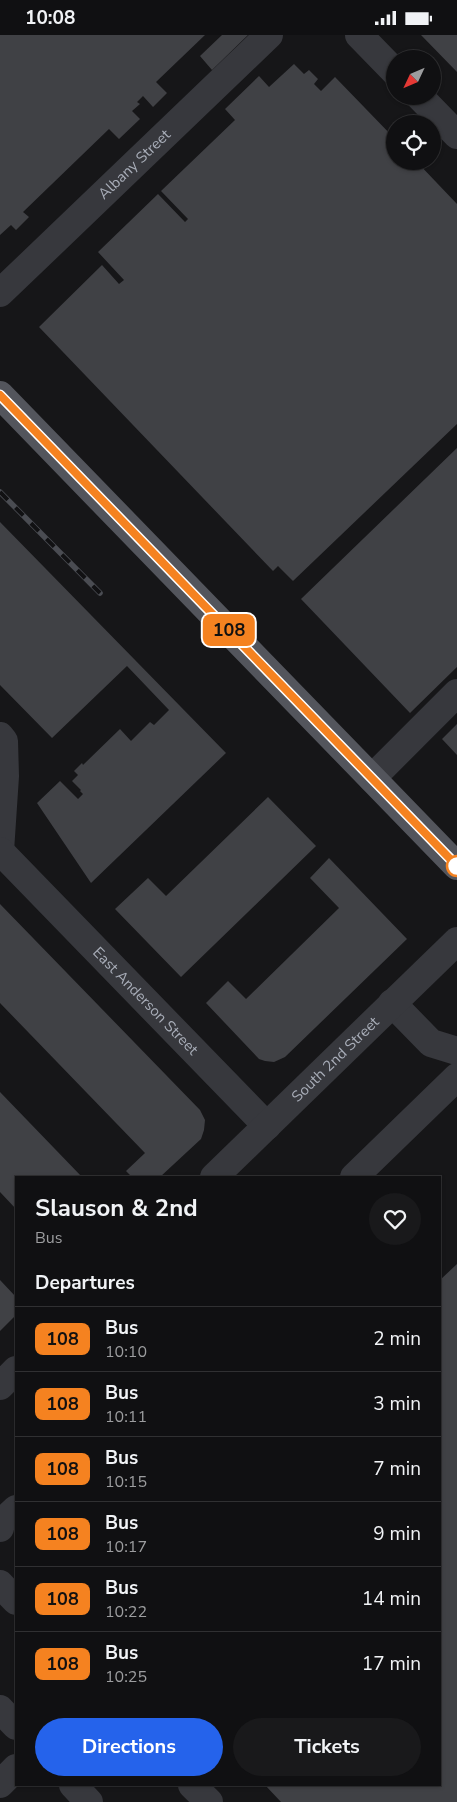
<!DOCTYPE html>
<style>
body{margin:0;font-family:"Nunito Sans",sans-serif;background:#19191b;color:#f1f3f6;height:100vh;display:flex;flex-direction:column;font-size:19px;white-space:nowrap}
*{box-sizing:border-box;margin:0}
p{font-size:16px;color:#9c9d9f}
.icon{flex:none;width:28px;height:28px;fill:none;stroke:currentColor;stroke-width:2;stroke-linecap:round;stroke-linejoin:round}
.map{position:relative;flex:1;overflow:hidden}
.sheet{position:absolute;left:15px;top:1141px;width:426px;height:610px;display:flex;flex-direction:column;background:#101012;border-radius:0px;box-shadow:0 1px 4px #0004,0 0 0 1px #303032}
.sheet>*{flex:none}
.badge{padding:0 10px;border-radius:8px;font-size:18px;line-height:32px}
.needle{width:32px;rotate:226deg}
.buttons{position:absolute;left:386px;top:15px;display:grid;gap:10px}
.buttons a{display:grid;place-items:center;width:55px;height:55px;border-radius:50%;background:#101012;box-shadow:0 1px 4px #0004,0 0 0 1px #303032;font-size:25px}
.map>.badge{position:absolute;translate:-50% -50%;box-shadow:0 0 0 2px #fff}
h2{padding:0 20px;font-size:19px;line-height:45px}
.round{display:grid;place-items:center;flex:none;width:52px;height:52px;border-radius:26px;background:#19191b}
.head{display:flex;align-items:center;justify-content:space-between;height:85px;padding:0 20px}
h1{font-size:24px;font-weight:700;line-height:38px}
.action{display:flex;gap:10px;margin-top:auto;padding:10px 20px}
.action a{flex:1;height:58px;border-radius:30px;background:#2563eb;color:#fff;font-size:20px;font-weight:700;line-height:58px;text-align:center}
.action a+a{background:#19191b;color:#f1f3f6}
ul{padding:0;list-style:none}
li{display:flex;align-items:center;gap:15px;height:65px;padding:0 20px;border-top:1px solid #303032}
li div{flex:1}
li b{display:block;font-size:19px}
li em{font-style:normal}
li .badge{min-width:55px;font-weight:700;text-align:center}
.status{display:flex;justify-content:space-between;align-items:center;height:35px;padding:0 25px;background:#101012;direction:ltr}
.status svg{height:14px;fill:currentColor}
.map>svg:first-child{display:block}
</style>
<div class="status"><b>10:08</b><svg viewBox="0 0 49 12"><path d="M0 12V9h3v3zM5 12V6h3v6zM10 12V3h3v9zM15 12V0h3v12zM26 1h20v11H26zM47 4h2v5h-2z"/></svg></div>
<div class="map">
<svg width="457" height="1767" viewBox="0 0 457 1767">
<rect width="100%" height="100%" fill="#161618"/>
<path fill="#404145" d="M 0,0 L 205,0 L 156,47 L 167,58 L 153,72 L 143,61 L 137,67 L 140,69 L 132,76 L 140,84 L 119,104 L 109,94 L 23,177 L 29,182 L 16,195 L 11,190 L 0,200 Z
M 222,0 L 248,0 L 212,35 L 200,21 Z
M 421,0 L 457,0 L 457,37 Z
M 294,29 L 304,39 L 309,35 L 318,44 L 314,49 L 321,56 L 335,42 L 395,104 L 395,126 L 416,126 L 457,169 L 457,389 L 293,546 L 278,531 L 273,536 L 39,292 L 102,230 L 119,249 L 124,245 L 98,217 L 158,159 L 185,187 L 188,184 L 161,156 L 235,85 L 225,74 L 259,41 L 269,52 Z
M 457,413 L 457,632 L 410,678 L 301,564 Z
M 0,487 L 226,718 L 91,848 L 37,768 L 60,746 L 78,764 L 83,759 L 80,756 L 81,755 L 72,746 L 78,740 L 74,736 L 82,728 L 83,730 L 120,694 L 131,706 L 150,687 L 154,690 L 169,675 L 127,631 L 52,703 L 0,650 Z
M 457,689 L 457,720 L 442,704 Z
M 268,762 L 316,811 L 181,942 L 115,874 L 148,843 L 166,861 Z
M 329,823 L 407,904 L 285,1022 L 274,1027 L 265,1026 L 259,1024 L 206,968 L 228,946 L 246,964 L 339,873 L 310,843 Z
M 0,869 L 200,1075 L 205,1085 L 204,1095 L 201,1104 L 160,1142 L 132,1142 L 126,1136 L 145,1118 L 0,968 Z
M 0,1057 L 82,1142 L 16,1142 L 16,1174 L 0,1157 Z
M 457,1229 L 457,1767 L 281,1767 L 265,1750 L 440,1750 L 440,1245 Z
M 0,1245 L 16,1262 L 16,1280 L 0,1296 Z"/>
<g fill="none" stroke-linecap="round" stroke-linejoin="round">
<g stroke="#37383d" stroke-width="28">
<path d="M 359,0 L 395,37"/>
<path d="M 419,61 L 457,100"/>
<path id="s1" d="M 0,258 L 269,0"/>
<path d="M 0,701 L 4,706 L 5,741 L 0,816"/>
<path d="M 372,743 L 457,658"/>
<path id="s2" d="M 0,816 L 267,1091"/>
<path d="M 392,968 L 431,1008 L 457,1016"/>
<path id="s3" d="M 214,1142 L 457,906"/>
<path d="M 354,1142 L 457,1042"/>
<path d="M 0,1351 L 16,1335"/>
<path d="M 0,1493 L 0,1489 L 16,1474"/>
<path d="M 0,1549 L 16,1566"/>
<path d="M 0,1674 L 16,1691"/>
<path d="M 0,1749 L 16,1733"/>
<path d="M 73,1750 L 89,1767"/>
<path d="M 192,1750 L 209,1767"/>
</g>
<path stroke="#53555c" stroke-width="28" d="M 0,360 L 457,831"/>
<g stroke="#4a4c52" stroke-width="5.5">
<path id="rail" d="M 0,457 L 100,558"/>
</g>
<use href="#rail" stroke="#111113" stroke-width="4" stroke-dasharray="11" stroke-linecap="butt"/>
</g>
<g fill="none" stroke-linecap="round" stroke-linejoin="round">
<g stroke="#fff" stroke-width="11">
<path id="line" d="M 0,360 L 457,831"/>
</g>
<use href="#line" stroke="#f58220" stroke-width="8"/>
</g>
<circle fill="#fff" stroke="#f58220" stroke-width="2.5" cx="457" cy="831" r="10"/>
<g text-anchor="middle" stroke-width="5" stroke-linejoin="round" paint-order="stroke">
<g font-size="15" fill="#a8adb8" stroke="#111113">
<text dy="5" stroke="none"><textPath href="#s1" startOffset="186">Albany Street</textPath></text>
<text dy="5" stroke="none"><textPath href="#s2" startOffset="209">East Anderson Street</textPath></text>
<text dy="5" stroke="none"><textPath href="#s3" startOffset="169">South 2nd Street</textPath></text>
</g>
</g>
</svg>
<div class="buttons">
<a><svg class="needle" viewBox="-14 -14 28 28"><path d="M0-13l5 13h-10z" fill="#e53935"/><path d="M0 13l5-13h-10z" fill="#9c9d9f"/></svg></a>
<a><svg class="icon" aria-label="locate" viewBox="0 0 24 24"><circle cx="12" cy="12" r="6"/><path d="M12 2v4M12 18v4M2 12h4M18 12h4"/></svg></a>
</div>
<b class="badge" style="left:229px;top:595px;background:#f58220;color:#111">108</b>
<section class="sheet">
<div class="head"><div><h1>Slauson &amp; 2nd</h1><p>Bus</p></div><a class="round"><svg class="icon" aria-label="heart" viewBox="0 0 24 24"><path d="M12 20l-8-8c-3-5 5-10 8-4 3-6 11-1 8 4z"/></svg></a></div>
<h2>Departures</h2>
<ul>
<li><span class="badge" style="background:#f58220;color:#111">108</span><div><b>Bus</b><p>10:10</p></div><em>2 min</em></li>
<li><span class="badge" style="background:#f58220;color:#111">108</span><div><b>Bus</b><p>10:11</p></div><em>3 min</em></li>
<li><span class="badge" style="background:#f58220;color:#111">108</span><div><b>Bus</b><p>10:15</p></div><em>7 min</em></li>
<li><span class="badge" style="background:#f58220;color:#111">108</span><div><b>Bus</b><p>10:17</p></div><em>9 min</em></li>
<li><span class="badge" style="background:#f58220;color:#111">108</span><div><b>Bus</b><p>10:22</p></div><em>14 min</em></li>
<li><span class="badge" style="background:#f58220;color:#111">108</span><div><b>Bus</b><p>10:25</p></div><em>17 min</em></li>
</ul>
<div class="action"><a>Directions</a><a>Tickets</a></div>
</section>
</div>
